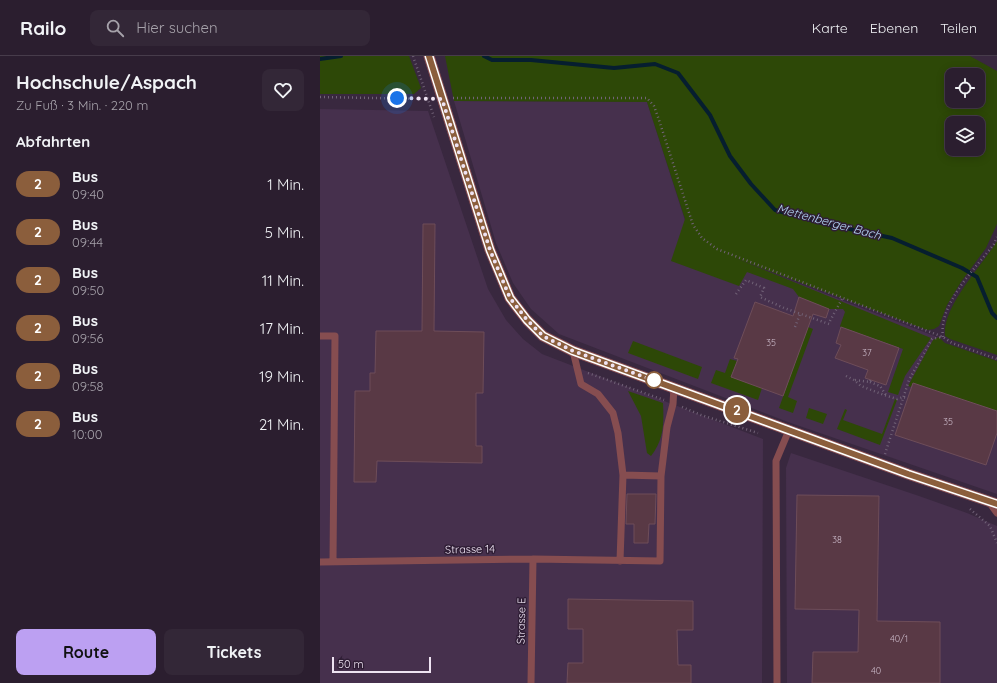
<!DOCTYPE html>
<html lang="de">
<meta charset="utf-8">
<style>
body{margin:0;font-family:Quicksand,sans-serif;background:#332737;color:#f1f3f6;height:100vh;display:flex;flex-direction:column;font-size:15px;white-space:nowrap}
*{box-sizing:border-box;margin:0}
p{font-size:13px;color:#a6a2aa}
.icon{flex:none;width:22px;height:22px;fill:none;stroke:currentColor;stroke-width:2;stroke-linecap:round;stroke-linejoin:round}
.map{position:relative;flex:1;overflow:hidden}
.side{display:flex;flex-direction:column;background:#2b1e2f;width:320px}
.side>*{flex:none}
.badge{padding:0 8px;border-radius:13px;font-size:14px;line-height:26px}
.controls{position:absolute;left:625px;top:12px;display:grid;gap:8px}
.controls a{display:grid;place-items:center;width:40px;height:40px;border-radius:8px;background:#2b1e2f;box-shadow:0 2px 10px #0003,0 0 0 1px #473c4b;font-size:20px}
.scale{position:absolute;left:12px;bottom:10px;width:99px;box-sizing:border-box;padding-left:4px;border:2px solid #eee3f2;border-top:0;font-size:11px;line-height:14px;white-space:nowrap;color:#eee3f2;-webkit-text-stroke:3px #2f1e35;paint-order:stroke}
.you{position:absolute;width:20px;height:20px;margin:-10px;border:3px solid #fff;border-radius:50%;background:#1a73e8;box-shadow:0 0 0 6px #1a73e833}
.map>.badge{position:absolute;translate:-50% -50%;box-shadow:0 0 0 2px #fff}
h2{padding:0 16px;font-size:15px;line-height:36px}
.round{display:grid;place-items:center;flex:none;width:42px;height:42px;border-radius:8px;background:#332737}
.overview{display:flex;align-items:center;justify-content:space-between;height:68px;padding:0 16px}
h1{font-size:19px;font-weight:700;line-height:30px}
.action{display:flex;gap:8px;margin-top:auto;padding:8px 16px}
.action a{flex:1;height:46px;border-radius:8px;background:#bca0f2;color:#111;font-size:16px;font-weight:700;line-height:46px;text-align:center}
.action a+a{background:#332737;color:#f1f3f6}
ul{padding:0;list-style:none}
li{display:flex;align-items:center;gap:12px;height:48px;padding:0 16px}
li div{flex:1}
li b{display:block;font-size:15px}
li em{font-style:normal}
li .badge{min-width:44px;font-weight:700;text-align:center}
header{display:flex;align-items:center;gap:24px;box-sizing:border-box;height:56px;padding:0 20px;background:#2b1e2f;border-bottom:1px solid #473c4b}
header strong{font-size:19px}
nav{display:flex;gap:22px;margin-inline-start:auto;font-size:14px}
.search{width:280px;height:36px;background:#332737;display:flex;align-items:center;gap:10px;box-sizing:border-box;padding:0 14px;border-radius:8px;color:#a6a2aa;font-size:15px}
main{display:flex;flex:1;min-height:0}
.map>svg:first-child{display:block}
</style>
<header>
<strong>Railo</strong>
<div class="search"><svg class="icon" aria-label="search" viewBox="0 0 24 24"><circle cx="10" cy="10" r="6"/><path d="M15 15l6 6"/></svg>Hier suchen</div>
<nav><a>Karte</a><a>Ebenen</a><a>Teilen</a></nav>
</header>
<main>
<section class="side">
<div class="overview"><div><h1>Hochschule/Aspach</h1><p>Zu Fuß · 3 Min. · 220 m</p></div><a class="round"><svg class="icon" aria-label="heart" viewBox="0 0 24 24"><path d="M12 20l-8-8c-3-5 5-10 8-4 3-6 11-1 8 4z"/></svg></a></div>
<h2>Abfahrten</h2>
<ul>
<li><span class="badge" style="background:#8b5e3c;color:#fff">2</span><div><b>Bus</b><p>09:40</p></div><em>1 Min.</em></li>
<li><span class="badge" style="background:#8b5e3c;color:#fff">2</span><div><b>Bus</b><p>09:44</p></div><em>5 Min.</em></li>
<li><span class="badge" style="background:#8b5e3c;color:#fff">2</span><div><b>Bus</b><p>09:50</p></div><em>11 Min.</em></li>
<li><span class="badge" style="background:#8b5e3c;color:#fff">2</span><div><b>Bus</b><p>09:56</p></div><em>17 Min.</em></li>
<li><span class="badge" style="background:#8b5e3c;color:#fff">2</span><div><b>Bus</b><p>09:58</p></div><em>19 Min.</em></li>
<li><span class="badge" style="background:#8b5e3c;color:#fff">2</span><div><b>Bus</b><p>10:00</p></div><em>21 Min.</em></li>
</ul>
<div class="action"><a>Route</a><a>Tickets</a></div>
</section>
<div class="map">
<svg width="677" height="627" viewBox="0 0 677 627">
<rect width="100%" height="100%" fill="#39283f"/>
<path fill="#46304d" d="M 134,45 L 327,46 L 370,180 L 395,195 L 617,281 L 623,288 L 677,306 L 677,438 L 468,366 L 239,278 L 211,253 L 193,227 L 176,187 Z
M 0,53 L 108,55 L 168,233 L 186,264 L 203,283 L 222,298 L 443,383 L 442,627 L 0,627 Z
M 471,397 L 599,440 L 647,457 L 677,470 L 677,627 L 467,627 L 466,412 Z"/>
<path fill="#2d4807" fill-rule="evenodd" d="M 0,0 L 89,0 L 101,32 L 94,38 L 0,38 Z
M 125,0 L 650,0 L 677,15 L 677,168 L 666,192 L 641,226 L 627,249 L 619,270 L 614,273 L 607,274 L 415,202 L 611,282 L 585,320 L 578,339 L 568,336 L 583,293 L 521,271 L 520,270 L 525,256 L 523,253 L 509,253 L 479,241 L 473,233 L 427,216 L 419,230 L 351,205 L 365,163 L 327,46 L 134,45 ZM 632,19 L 658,19 L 658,45 L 632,45 ZM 632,67 L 658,67 L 658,93 L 632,93 Z
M 677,185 L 677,299 L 630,283 L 625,280 C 622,250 662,210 677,185 Z
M 488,271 L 493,273 L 468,341 L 477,345 L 473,357 L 459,352 Z
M 619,281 L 625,287 L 677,305 L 677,355 L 593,327 L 591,331 L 588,330 L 613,284 Z
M 313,285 L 382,311 L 378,323 L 308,297 Z
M 410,303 L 417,305 L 411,321 L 442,332 L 438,344 L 391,327 L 396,314 L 405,317 Z
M 308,335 L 343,347 C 344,367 344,384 331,400 L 327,397 L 321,360 Z
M 575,343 L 577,344 L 560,389 L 517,373 L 525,353 L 527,354 L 523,364 L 562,378 Z
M 489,352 L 507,358 L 503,368 L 486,362 Z"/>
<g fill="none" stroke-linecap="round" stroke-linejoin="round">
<path stroke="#061e2f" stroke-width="4" d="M 164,0 L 172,4 L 211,4 L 294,12 L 335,8 L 358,17 L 390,59 L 410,100 L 431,128 L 455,154 L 506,168 L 572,182 L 642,212 L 657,221 L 672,257 L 677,262
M 0,3 L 21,0"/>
</g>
<path fill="#593945" stroke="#6e4d59" d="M 103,168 L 115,168 L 114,275 L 164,276 L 163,337 L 156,337 L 156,390 L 162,390 L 162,407 L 57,405 L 56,426 L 34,426 L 35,335 L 50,335 L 50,317 L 55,317 L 56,275 L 102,275 Z
M 479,241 L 509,253 L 506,262 L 493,258 L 463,340 L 411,321 L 418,303 L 414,302 L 435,246 L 473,260 Z
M 521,271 L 579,292 L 566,329 L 545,322 L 548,314 L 515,302 L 521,289 L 516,287 Z
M 593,327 L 677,355 L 677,377 L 666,409 L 575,379 Z
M 307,438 L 336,438 L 335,468 L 329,468 L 328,487 L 314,487 L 314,468 L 306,468 Z
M 477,439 L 559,440 L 557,565 L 620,566 L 620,627 L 492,627 L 493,596 L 538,596 L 539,554 L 475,553 Z
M 248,543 L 373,545 L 373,574 L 357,574 L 358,609 L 371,609 L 371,627 L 247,627 L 248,607 L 263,607 L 263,573 L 248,573 Z"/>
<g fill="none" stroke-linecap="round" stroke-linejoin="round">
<path stroke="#726378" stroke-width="2.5" stroke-dasharray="1 3" stroke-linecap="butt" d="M 93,0 L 114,61
M 0,41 L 108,43
M 133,42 L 327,42 L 334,50 L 339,64 L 373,169 L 382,182 L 397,193 L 623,281 L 632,287 L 677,303
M 416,238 L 426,224 L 444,232 L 440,241 L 464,252 L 509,268
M 510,265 L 522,243
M 475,271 L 480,258
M 623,281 C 618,248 656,212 674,188 L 677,181
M 268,317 L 344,344
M 526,320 L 534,324 L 541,330 L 564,339 L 577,343 L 583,341 L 588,342
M 535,324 L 550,326 L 551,324
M 550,326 L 560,330 L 566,339
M 362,351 L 381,359 L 438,377
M 565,398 L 589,324 L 612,283 L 622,281
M 650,453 L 670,470 L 677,487"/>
<path stroke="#864d50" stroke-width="7" d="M 0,280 L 15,280 L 13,505
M 253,295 L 261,328 L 278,338 L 293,357 L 298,377 L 303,419 L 300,505
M 303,419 L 341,420
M 669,446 L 677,457
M 0,506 L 213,503 L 340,505 L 341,420 L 347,371 L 353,348 L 354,331
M 211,627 L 213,503
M 457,627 L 456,405 L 469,374"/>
<path stroke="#864d50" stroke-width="11" d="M 109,0 L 170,194 L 190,242 L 207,264 L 223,280 L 253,295 L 588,418 L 677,448"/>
</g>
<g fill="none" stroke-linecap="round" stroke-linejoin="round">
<g stroke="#fff" stroke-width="9">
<path id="line" d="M 109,0 L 170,194 L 190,242 L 207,264 L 223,280 L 253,295 L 588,418 L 677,448"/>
</g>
<use href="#line" stroke="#8b5e3c" stroke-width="6"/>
<path stroke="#eee3f2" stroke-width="4" stroke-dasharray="0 7.2" d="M 77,42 L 122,43 L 170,194 L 190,242 L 207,264 L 223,280 L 253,295 L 341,327 L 334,324"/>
</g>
<circle fill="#fff" stroke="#8b5e3c" stroke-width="2" cx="334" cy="324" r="8"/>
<g text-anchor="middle" stroke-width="3" stroke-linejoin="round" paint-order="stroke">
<g font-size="9" fill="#c9b8c7">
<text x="451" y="290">35</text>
<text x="547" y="300">37</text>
<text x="628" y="369">35</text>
<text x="517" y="487">38</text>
<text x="579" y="586">40/1</text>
<text x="556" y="618">40</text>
</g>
<g font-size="11" fill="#eee3f2" stroke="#2f1e35">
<text transform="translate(150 493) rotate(-1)" y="4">Strasse 14</text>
<text transform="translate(201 565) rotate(-89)" y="4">Strasse E</text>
</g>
<g font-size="12" font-style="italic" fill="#b5d9f7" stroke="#2f1e35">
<text transform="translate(509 166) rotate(15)" y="4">Mettenberger Bach</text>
</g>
</g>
</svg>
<div class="controls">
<a><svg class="icon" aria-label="locate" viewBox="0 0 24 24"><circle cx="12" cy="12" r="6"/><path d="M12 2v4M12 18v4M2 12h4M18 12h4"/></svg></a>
<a><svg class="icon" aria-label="layers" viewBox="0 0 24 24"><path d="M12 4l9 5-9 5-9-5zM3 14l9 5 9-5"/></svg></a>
</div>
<div class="scale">50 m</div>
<div class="you" style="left:77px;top:42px"></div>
<b class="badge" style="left:417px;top:354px;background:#8b5e3c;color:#fff">2</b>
</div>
</main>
